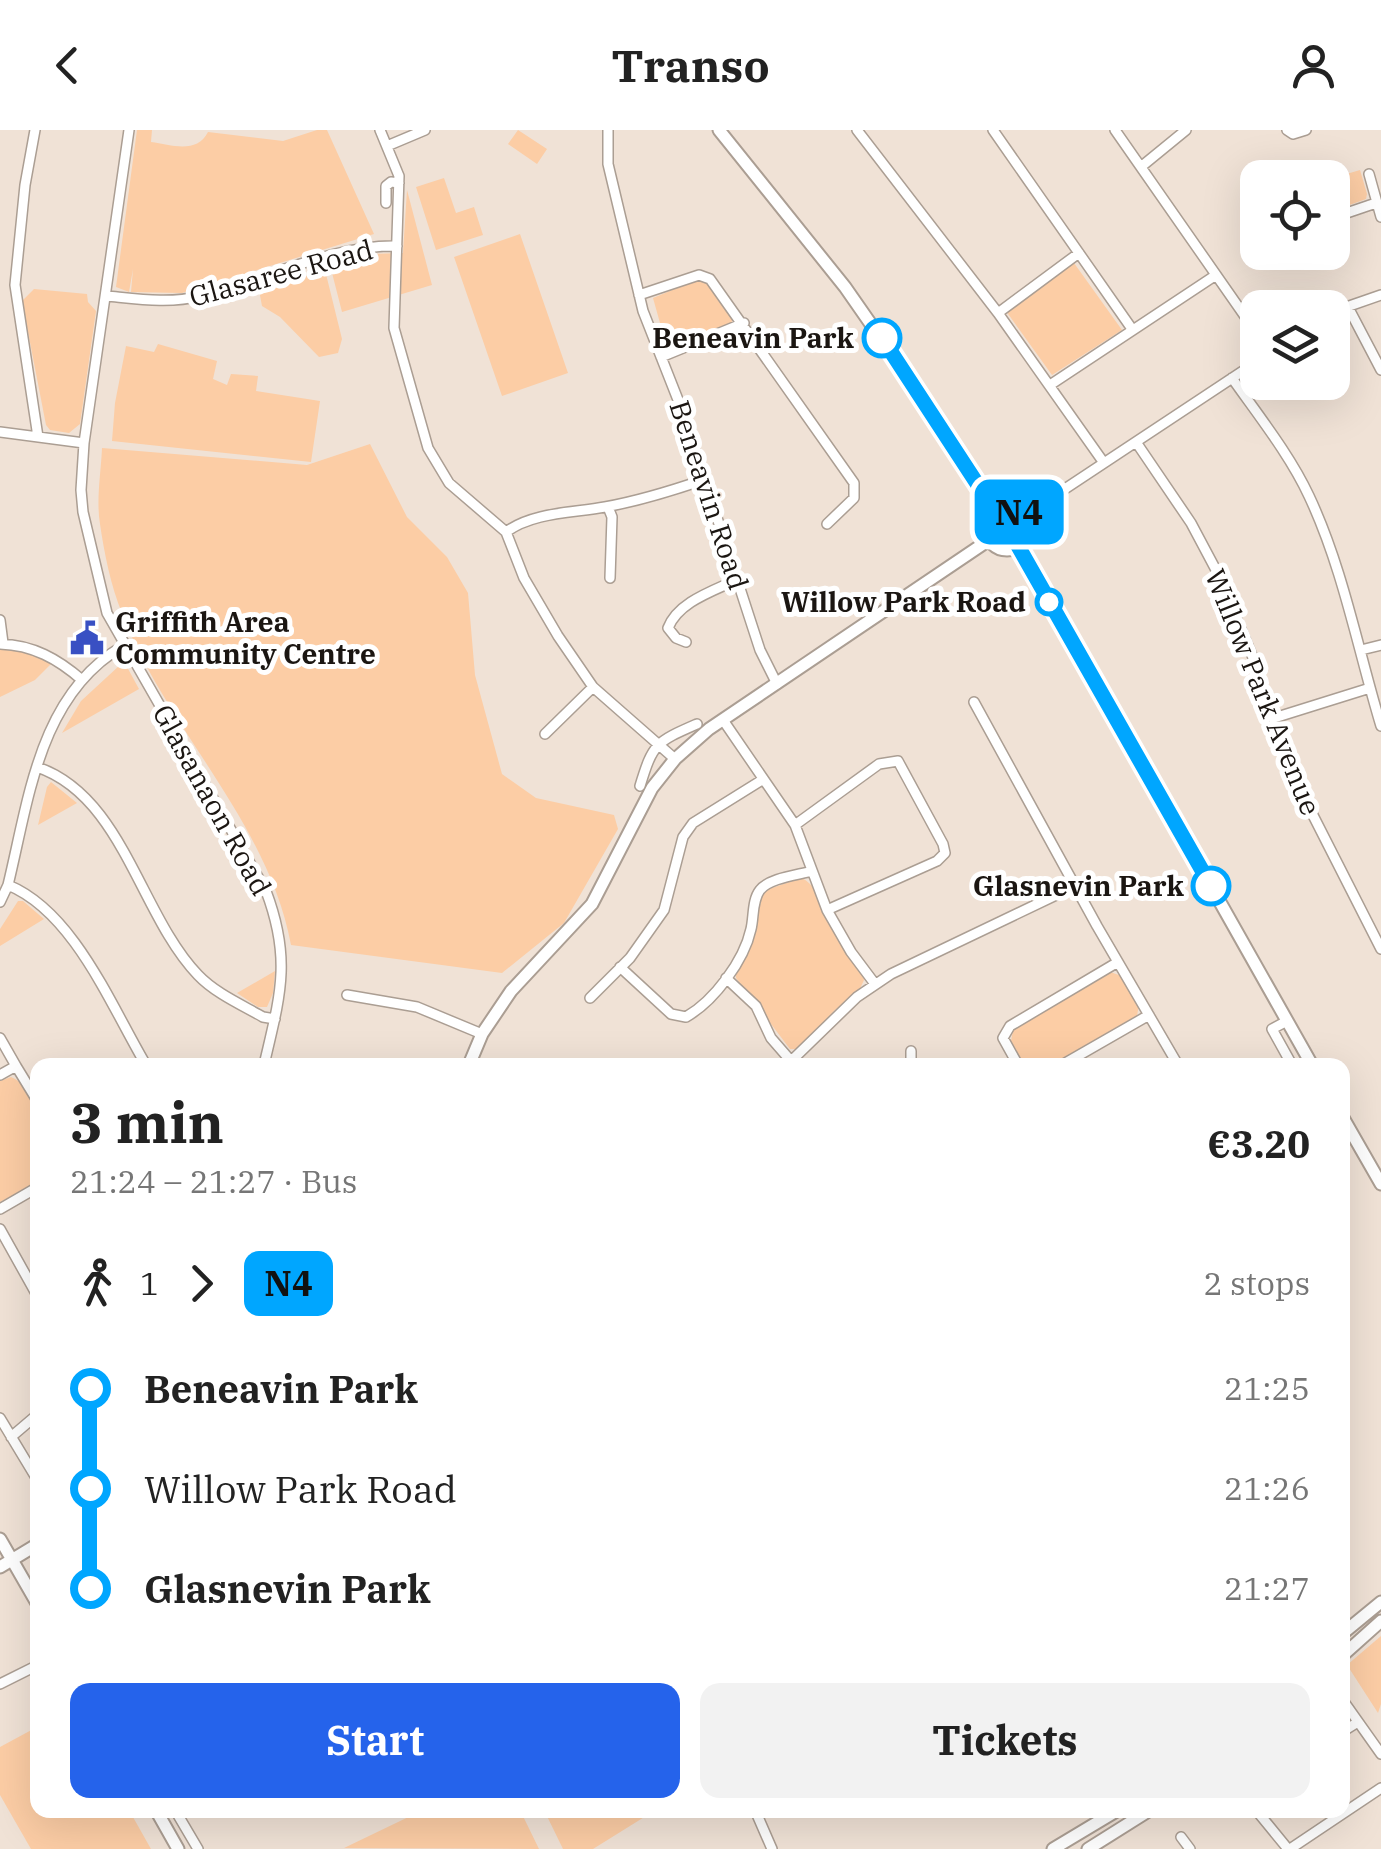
<!DOCTYPE html>
<meta charset="utf-8">
<style>
body{margin:0;font-family:"IBM Plex Serif",serif;background:#f2f2f2;color:#222;height:100vh;display:flex;flex-direction:column;font-size:38px;white-space:nowrap}
*{box-sizing:border-box;margin:0}
p{font-size:32px;color:#767676}
.icon{flex:none;width:55px;height:55px;fill:none;stroke:currentColor;stroke-width:2;stroke-linecap:round;stroke-linejoin:round}
.map{position:relative;flex:1;overflow:hidden}
.side{position:absolute;left:30px;top:928px;width:1320px;height:760px;display:flex;flex-direction:column;background:#fff;border-radius:20px;box-shadow:0 10px 40px #0002}
.side>*{flex:none}
.badge{padding:0 20px;border-radius:15px;font-size:35px;line-height:65px}
.tools{position:absolute;left:1240px;top:30px;display:grid;gap:20px}
.tools a{display:grid;place-items:center;width:110px;height:110px;border-radius:20px;background:#fff;box-shadow:0 10px 40px #0002;font-size:50px}
.map>.badge{position:absolute;translate:-50% -50%;box-shadow:0 0 0 5px #fff}
.legs{display:flex;align-items:center;gap:15px;height:110px;padding:0 40px;font-size:32px}
.legs p{margin-inline-start:auto}
.headline{display:flex;align-items:center;justify-content:space-between;height:170px;padding:0 40px}
h1{font-size:55px;font-weight:800;line-height:75px}
.action{display:flex;gap:20px;margin-top:auto;padding:20px 40px}
.action a{flex:1;height:115px;border-radius:20px;background:#2563eb;color:#fff;font-size:40px;font-weight:800;line-height:115px;text-align:center}
.action a+a{background:#f2f2f2;color:#222}
ul{padding:0 40px;list-style:none}
li{display:flex;align-items:center;gap:35px;height:100px;font-size:38px}
li i{display:grid;place-items:center;width:15px;height:100%;margin:0 12px;background:currentColor}
li i::after{content:'';width:25px;height:25px;margin:-12px;border:8px solid;border-radius:50%;background:#fff}
li p{margin-inline-start:auto}
li:first-child i{background:linear-gradient(#0000 50%,currentColor 0)}
li:last-child i{background:linear-gradient(currentColor 50%,#0000 0)}
header{display:flex;justify-content:space-between;align-items:center;height:130px;padding:0 40px;background:#fff;font-size:45px;font-weight:800}
.map>svg:first-child{display:block}
</style>
<header><svg class="icon" aria-label="back" viewBox="0 0 24 24"><path d="M15 5l-7 7 7 7"/></svg>Transo<svg class="icon" aria-label="person" viewBox="0 0 24 24"><circle cx="12" cy="8" r="4"/><path d="M4 21q1-7 8-7t8 7"/></svg></header>
<div class="map">
<svg width="1381" height="1719" viewBox="0 0 1381 1719">
<rect width="100%" height="100%" fill="#f0e2d6"/>
<path fill="#fccda5" d="M 137,0 L 152,0 L 151,12 C 172,15 197,24 208,2 L 283,11 L 317,0 L 327,0 L 374,104 L 182,163 L 131,162 L 133,139 L 129,162 L 116,157 Z
M 518,0 L 547,19 L 537,34 L 508,14 Z
M 1360,40 L 1367,64 L 1366,69 L 1333,81 L 1333,48 Z
M 444,48 L 456,83 L 474,77 L 483,105 L 436,120 L 416,57 Z
M 407,60 L 432,155 L 342,182 L 330,135 L 371,124 L 403,123 Z
M 520,104 L 568,243 L 502,266 L 454,127 Z
M 1074,133 L 1122,200 L 1052,245 L 1006,181 Z
M 325,140 L 342,209 L 338,223 L 319,227 L 280,187 L 262,176 L 259,160 Z
M 701,148 L 705,149 L 733,188 L 731,194 L 687,213 L 667,218 L 653,168 Z
M 34,159 L 87,164 L 88,172 L 96,181 L 80,294 L 69,303 L 50,300 L 46,295 L 22,171 Z
M 158,214 L 217,231 L 213,249 L 227,255 L 231,244 L 258,246 L 256,261 L 320,271 L 311,332 L 112,311 L 115,273 L 126,216 L 154,222 Z
M 370,314 L 407,387 L 447,427 L 468,463 L 475,545 L 502,644 L 536,668 L 614,685 L 618,699 L 564,793 L 502,843 L 291,815 C 268,691 166,599 122,483 C 111,457 104,422 100,394 C 96,370 101,342 102,318 L 307,335 Z
M 0,516 L 22,517 L 54,531 L 35,550 L 0,567 Z
M 120,535 L 126,535 L 139,559 L 62,603 L 81,571 Z
M 51,652 L 77,673 L 38,695 L 47,657 Z
M 801,748 C 821,754 852,822 863,842 L 864,850 L 858,863 L 835,880 L 799,919 L 790,919 L 736,848 L 736,840 L 753,810 L 762,765 L 766,760 Z
M 18,771 L 23,771 L 44,789 L 0,816 L 0,799 Z
M 275,841 L 273,863 L 267,877 L 258,877 L 237,863 Z
M 1110,842 L 1122,846 L 1139,874 L 1137,886 L 1054,935 L 1024,935 L 1011,911 L 1013,900 Z
M 11,947 C 48,963 37,1021 37,1053 L 0,1072 L 0,951 Z
M 1381,1506 L 1381,1574 L 1378,1583 L 1347,1535 Z
M 37,1597 L 38,1680 L 129,1680 L 151,1719 L 31,1719 L 0,1665 L 0,1617 Z
M 423,1680 L 520,1680 L 539,1719 L 344,1718 Z
M 544,1680 L 653,1680 L 654,1681 L 593,1719 L 563,1719 Z"/>
<g fill="none" stroke-linecap="round" stroke-linejoin="round">
<g stroke="#ab9e93" stroke-width="12">
<path id="street" d="M 35,0 L 25,55 L 15,155 L 38,307
M 129,0 L 84,313 L 81,360 L 83,382 L 107,483 L 266,761 C 292,830 280,866 264,935
M 380,0 L 399,46 L 394,198 L 428,318 L 449,353 L 506,402 L 524,448 L 558,506 L 593,557 L 675,629
M 608,0 L 608,34 L 643,181 L 682,280 L 760,520 L 777,554
M 857,0 L 998,183 L 1104,333
M 993,0 L 1132,199
M 1115,0 L 1258,205
M 1287,0 L 1293,4 L 1306,0
M 387,16 L 425,0
M 1142,36 L 1186,0
M 1369,44 L 1381,87
M 386,73 L 386,56 L 391,52 L 399,53
M 1332,88 L 1376,73
M 639,165 L 699,145 L 710,149 L 854,353 L 854,368 L 827,394
M 107,166 C 138,169 170,174 200,166 C 261,151 335,114 397,116
M 1348,177 L 1381,240
M 1332,182 L 1381,165
M 998,183 L 1079,123
M 661,227 L 744,193
M 1232,248 C 1258,285 1290,325 1309,366 C 1343,438 1358,520 1381,596
M 1050,255 L 1216,145
M 0,302 L 84,313
M 1136,312 L 1191,393 L 1216,440 L 1254,530 L 1290,640 L 1381,819
M 608,377 L 612,387 L 610,448
M 1024,386 L 1258,231
M 506,402 C 533,382 573,383 605,377 C 638,371 671,361 703,350
M 0,490 L 3,513
M 686,512 L 676,508 L 668,498 C 678,472 713,461 736,450
M 0,514 C 33,515 58,529 82,550
M 1361,520 L 1381,515
M 974,572 L 1097,796 L 1178,935
M 1274,588 L 1370,558
M 723,590 L 795,695 L 827,780 L 851,822 L 875,854
M 545,604 L 593,557
M 37,637 C 123,666 140,785 198,845 C 215,863 242,875 263,887 L 275,889
M 640,656 C 653,613 656,612 697,594
M 795,695 L 879,634 L 898,631 L 943,714 L 945,723 L 937,731 L 827,780
M 8,755 C 74,782 111,876 146,935
M 0,772 L 8,755 C 29,669 39,565 123,516
M 620,837 L 671,884 L 686,887 C 714,871 744,831 751,799 C 754,787 752,770 760,760 C 769,748 798,745 812,741
M 726,848 L 756,876 L 771,908 L 791,931
M 347,865 L 417,877 L 482,904
M 590,868 L 630,828 L 664,780 L 683,707 L 693,693 L 762,650
M 1287,891 L 1272,899 L 1292,935
M 0,908 L 16,936
M 787,935 L 857,867 L 891,844 L 1075,756
M 911,935 L 911,921
M 1018,935 L 1003,908 L 1010,896 L 1118,832
M 1062,935 L 1149,885
M 0,945 L 16,936 L 38,972
M 0,1079 L 38,1057
M 0,1099 L 38,1167
M 0,1288 L 38,1351
M 11,1307 L 38,1284
M 0,1554 L 38,1535
M 1342,1569 L 1381,1624
M 1342,1602 L 1358,1592
M 175,1680 L 198,1719
M 755,1680 L 772,1719
M 1256,1680 L 1288,1719
M 1181,1707 L 1190,1719
M 1290,1719 L 1381,1658"/>
</g>
<g stroke="#ab9e93" stroke-width="15">
<path id="secondary" d="M 719,0 L 845,157 L 937,289 L 995,381
M986 399a21 21 0 1 1 42 0a21 21 0 1 1-42 0Z
M 1019,416 L 1312,935
M 469,935 L 482,904 L 511,861 L 592,774 L 652,658 L 675,629 L 709,599 L 989,410
M 1342,986 L 1381,1054
M 0,1409 L 38,1475
M 0,1437 L 38,1414
M 1342,1504 L 1381,1472
M 1342,1526 L 1381,1491
M 156,1680 L 178,1719
M 1053,1719 L 1118,1680
M 1088,1719 L 1150,1680"/>
</g>
<use href="#street" stroke="#fff" stroke-width="9"/>
<use href="#secondary" stroke="#fff" stroke-width="11"/>
</g>
<g fill="none" stroke-linecap="round" stroke-linejoin="round">
<g stroke="#fff" stroke-width="22">
<path id="line-1" d="M 882,208 L 995,381 L 1007,378 L 1024,386 L 1026,406 L 1018,416 L 1211,756"/>
</g>
<use href="#line-1" stroke="#00a6ff" stroke-width="15"/>
</g>
<defs>
<g id="civic-bare" transform="scale(2.7)"><path d="M-.6-6.5H3V-4.5H.6V-3L4-1V1h2V6H-6V1h2V-1L-.6-3ZM-1.2 2.5V6h2.4V2.5Z" fill="#3950c3" stroke="#fff" stroke-width="2.5" paint-order="stroke"/></g>
</defs>
<g fill-rule="evenodd">
<use href="#civic-bare" x="87" y="508"/>
</g>
<g fill="#fff" stroke="#00a6ff" stroke-width="5">
<circle cx="882" cy="208" r="18"/>
<circle cx="1049" cy="472" r="12"/>
<circle cx="1211" cy="756" r="18"/>
</g>
<g text-anchor="middle" stroke-width="10" stroke-linejoin="round" paint-order="stroke">
<g font-size="28" fill="#1b1612" stroke="#fff">
<text transform="translate(281 143) rotate(-15)" y="10">Glasaree Road</text>
<text transform="translate(709 365) rotate(72)" y="10">Beneavin Road</text>
<text transform="translate(1263 562) rotate(68)" y="10">Willow Park Avenue</text>
<text transform="translate(212 670) rotate(61)" y="10">Glasanaon Road</text>
</g>
<g font-size="28" font-weight="bold" fill="#1b1612" stroke="#fff" text-anchor="end">
<text x="854" y="218">Beneavin Park</text>
<text x="1026" y="482">Willow Park Road</text>
<text x="1184" y="766">Glasnevin Park</text>
</g>
<g font-size="28" font-weight="bold" fill="#1b1612" stroke="#fff" text-anchor="start">
<text x="115" y="502">Griffith Area<tspan x="115" dy="32">Community Centre</tspan></text>
</g>
</g>
</svg>
<div class="tools">
<a><svg class="icon" aria-label="locate" viewBox="0 0 24 24"><circle cx="12" cy="12" r="6"/><path d="M12 2v4M12 18v4M2 12h4M18 12h4"/></svg></a>
<a><svg class="icon" aria-label="layers" viewBox="0 0 24 24"><path d="M12 4l9 5-9 5-9-5zM3 14l9 5 9-5"/></svg></a>
</div>
<b class="badge" style="left:1019px;top:382px;background:#00a6ff;color:#111">N4</b>
<section class="side">
<div class="headline"><div><h1>3 min</h1><p>21:24 – 21:27 · Bus</p></div><b>€3.20</b></div>
<div class="legs"><svg class="icon" aria-label="walk" viewBox="0 0 24 24"><circle cx="13" cy="4" r="2"/><path d="M13 8l-2 6 4 7M11 14l-3 7M7 12l3-4h3l4 4"/></svg>1<svg class="icon" aria-label="forward" viewBox="0 0 24 24"><path d="M9 5l7 7-7 7"/></svg><b class="badge" style="background:#00a6ff;color:#111">N4</b><p>2 stops</p></div>
<ul>
<li><i style="color:#00a6ff"></i><b>Beneavin Park</b><p>21:25</p></li>
<li><i style="color:#00a6ff"></i><span>Willow Park Road</span><p>21:26</p></li>
<li><i style="color:#00a6ff"></i><b>Glasnevin Park</b><p>21:27</p></li>
</ul>
<div class="action"><a>Start</a><a>Tickets</a></div>
</section>
</div>
